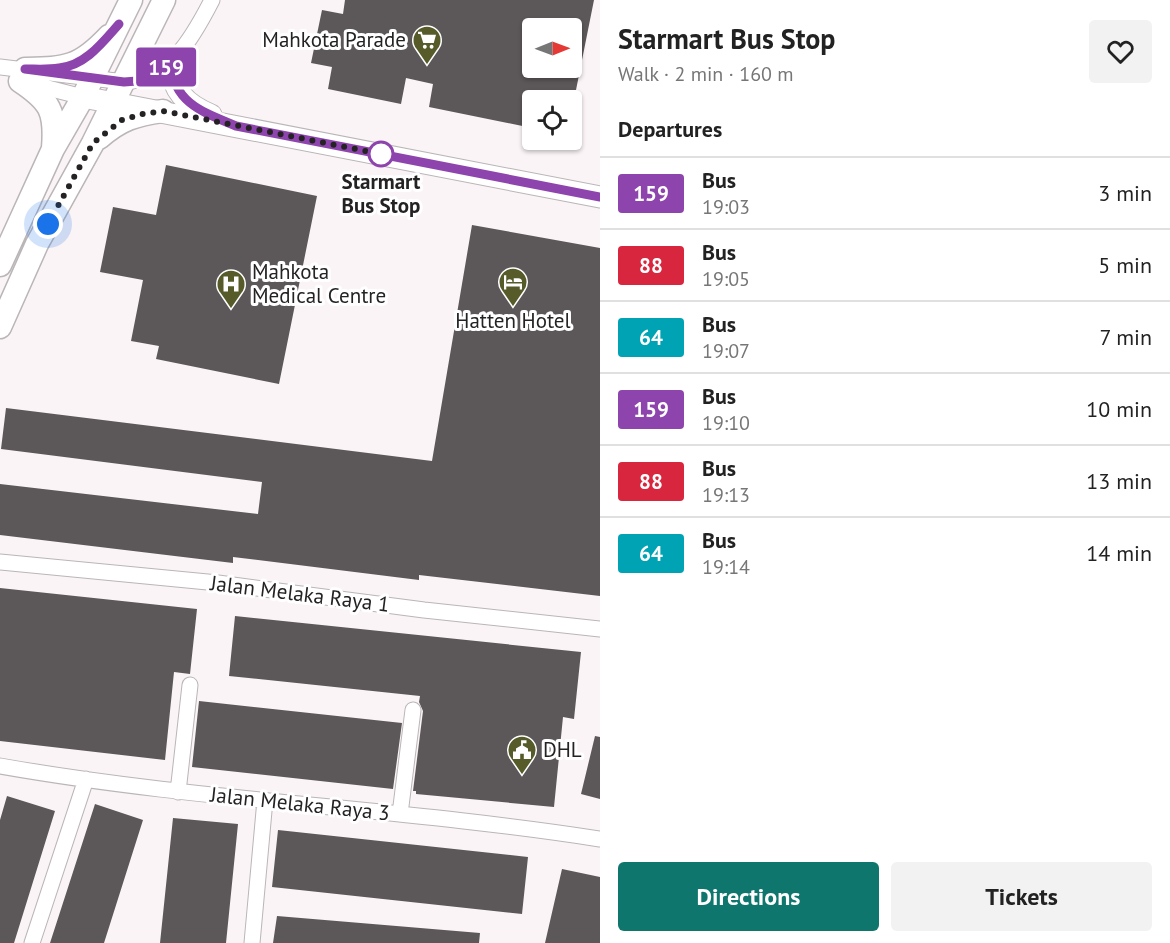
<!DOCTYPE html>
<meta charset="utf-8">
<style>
body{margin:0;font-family:"PT Sans",sans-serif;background:#f2f2f2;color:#222;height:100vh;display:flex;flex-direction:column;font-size:22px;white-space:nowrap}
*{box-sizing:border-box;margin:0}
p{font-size:20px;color:#767676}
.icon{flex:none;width:33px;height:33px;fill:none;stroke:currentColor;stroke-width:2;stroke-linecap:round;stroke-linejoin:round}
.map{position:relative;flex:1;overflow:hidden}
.sheet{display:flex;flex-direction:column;background:#fff;width:570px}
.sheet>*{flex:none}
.badge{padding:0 12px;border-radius:4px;font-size:21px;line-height:39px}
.needle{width:39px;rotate:89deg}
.buttons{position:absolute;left:522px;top:18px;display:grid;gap:12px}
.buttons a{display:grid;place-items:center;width:60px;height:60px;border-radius:6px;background:#fff;box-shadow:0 2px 4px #0004;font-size:30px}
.you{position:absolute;width:30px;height:30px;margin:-15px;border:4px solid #fff;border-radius:50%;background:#1a73e8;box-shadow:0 0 0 9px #1a73e833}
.map>.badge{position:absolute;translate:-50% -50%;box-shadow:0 0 0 3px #fff}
h2{padding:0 18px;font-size:22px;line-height:54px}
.round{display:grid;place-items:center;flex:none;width:63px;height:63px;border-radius:6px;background:#f2f2f2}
.head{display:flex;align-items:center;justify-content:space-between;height:102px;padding:0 18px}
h1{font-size:28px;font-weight:800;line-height:45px}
.cta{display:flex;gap:12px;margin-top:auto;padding:12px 18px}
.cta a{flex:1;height:69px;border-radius:6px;background:#0f766e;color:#fff;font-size:24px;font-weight:800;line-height:69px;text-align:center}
.cta a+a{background:#f2f2f2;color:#222}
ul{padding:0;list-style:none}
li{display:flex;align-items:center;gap:18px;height:72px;padding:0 18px;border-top:2px solid #e0e0e0}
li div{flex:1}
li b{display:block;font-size:22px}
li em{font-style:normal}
li .badge{min-width:66px;font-weight:700;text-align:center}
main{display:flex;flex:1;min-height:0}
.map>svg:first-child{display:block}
</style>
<main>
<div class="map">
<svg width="600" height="943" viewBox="0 0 600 943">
<rect width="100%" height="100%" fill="#faf4f6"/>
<path fill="#5c5759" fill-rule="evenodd" d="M 345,0 L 594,0 L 574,100 L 532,100 L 532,128 L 429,107 L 433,84 L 406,78 L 401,104 L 328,89 L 332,67 L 311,63 L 322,10 L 343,14 ZM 532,28 L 572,28 L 572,68 L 532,68 Z
M 166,165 L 317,196 L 279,384 L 156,359 L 159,346 L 131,341 L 143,280 L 100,272 L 113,207 L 156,215 Z
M 472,225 L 600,248 L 600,596 L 419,575 L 419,580 L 233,557 L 233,563 L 0,535 L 0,484 L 258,514 L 262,482 L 1,449 L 6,408 L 432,461 Z
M 0,588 L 197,609 L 190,674 L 174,672 L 165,760 L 0,741 Z
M 235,616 L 581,652 L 574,719 L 563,717 L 554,807 L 416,794 L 416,791 L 413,791 L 423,711 L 419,702 L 420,696 L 229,676 Z
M 199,701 L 402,723 L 393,789 L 192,767 Z
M 595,736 L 600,737 L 600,799 L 581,794 Z
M 7,796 L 55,811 L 14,943 L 0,943 L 0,820 Z
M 95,804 L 143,820 L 104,943 L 50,943 Z
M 173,818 L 238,824 L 226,943 L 160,943 Z
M 278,830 L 528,857 L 522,914 L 272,887 Z
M 562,869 L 600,877 L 600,943 L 545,943 Z
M 277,916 L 480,933 L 479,943 L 273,943 Z"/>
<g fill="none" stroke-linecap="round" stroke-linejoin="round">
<g stroke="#bab5b7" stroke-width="17">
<path id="street" d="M 0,67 L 124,82 C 170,79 193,37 212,0
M 28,83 L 83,97
M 0,562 L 218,583 L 424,610 L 600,629
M 0,766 C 199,801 401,808 600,839
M 178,792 L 190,685
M 400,814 L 413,710
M 32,943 L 86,779
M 252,943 L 265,800"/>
</g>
<g stroke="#bab5b7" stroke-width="23">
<path id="secondary" d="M 170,64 C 173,91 185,104 211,115
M 83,97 L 600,197"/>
</g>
<g stroke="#bab5b7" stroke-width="25">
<path id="primary" d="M 25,69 C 66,68 79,68 109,36
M 20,81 C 50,101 56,111 53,148
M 99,138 C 121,119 135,115 163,111
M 0,265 L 53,149 L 83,97 L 131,0
M 0,327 L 37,244 L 93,143 L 164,0"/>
</g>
<use href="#street" stroke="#fff" stroke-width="15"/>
<use href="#secondary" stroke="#fff" stroke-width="21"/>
<use href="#primary" stroke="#fff" stroke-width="22"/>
</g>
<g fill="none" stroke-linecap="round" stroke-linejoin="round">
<g stroke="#fff" stroke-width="14">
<path id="line" d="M 119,24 C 103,42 85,66 59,68 C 48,70 36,69 25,69 L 124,82 L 137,81 L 170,64 C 175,104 203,112 236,126 L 600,197"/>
</g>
<use href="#line" stroke="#8e44ad" stroke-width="9"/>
<path stroke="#242223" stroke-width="6" stroke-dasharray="0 10.8" d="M 48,224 L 93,143 L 122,120 L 142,114 L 163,111 L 381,154"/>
</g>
<defs>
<g id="supermarket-pin" transform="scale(1.5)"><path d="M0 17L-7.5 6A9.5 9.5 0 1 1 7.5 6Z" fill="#565b29" stroke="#fff"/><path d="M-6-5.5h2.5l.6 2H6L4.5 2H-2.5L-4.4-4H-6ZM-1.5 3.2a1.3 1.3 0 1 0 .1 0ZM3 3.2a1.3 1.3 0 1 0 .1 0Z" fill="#fff"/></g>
<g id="hotel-pin" transform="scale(1.5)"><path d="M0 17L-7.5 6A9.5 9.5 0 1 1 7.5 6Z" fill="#565b29" stroke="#fff"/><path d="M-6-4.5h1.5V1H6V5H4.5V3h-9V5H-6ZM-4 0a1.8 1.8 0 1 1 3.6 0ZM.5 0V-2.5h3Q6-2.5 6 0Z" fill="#fff"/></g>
<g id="hospital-pin" transform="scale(1.5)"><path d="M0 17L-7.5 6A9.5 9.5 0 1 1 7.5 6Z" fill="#565b29" stroke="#fff"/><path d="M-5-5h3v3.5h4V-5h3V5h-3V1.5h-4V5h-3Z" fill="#fff"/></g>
<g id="civic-pin" transform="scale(1.5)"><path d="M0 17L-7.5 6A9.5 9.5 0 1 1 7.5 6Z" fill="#565b29" stroke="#fff"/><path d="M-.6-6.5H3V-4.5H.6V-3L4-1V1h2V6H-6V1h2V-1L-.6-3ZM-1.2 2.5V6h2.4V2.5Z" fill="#fff"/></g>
</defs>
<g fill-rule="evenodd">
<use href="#supermarket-pin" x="427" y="40"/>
<use href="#hotel-pin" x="513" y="282"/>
<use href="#hospital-pin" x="231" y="284"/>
<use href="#civic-pin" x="522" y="750"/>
</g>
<circle fill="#fff" stroke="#8e44ad" stroke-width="3" cx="381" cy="154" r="12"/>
<g text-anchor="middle" stroke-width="6" stroke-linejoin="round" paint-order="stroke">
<g font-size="21" fill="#242223" stroke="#fff" text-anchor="start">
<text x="406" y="47" text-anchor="end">Mahkota Parade</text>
<text x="252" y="279">Mahkota<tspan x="252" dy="24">Medical Centre</tspan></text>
<text x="513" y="328" text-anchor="middle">Hatten Hotel</text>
<text x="543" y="757">DHL</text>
</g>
<g font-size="21" font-weight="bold" fill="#242223" stroke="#fff">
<text x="381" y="189">Starmart<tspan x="381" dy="24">Bus Stop</tspan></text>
</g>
<g font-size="21" fill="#242223" stroke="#fff">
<text transform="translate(300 594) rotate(7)" y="7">Jalan Melaka Raya 1</text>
<text transform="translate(300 804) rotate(6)" y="7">Jalan Melaka Raya 3</text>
</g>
</g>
</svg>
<div class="buttons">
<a><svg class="needle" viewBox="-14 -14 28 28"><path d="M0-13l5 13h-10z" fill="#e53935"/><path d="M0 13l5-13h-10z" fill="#767676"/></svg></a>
<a><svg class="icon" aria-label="locate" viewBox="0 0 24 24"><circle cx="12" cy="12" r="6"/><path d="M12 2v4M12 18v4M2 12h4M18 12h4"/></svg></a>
</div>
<div class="you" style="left:48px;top:224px"></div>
<b class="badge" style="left:166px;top:67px;background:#8e44ad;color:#fff">159</b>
</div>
<section class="sheet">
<div class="head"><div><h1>Starmart Bus Stop</h1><p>Walk · 2 min · 160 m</p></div><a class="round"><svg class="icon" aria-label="heart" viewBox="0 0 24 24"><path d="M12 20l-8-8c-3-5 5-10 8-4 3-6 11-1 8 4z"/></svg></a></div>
<h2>Departures</h2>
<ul>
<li><span class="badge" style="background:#8e44ad;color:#fff">159</span><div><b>Bus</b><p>19:03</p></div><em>3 min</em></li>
<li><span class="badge" style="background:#d7263d;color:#fff">88</span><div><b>Bus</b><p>19:05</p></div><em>5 min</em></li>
<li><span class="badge" style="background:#00a3b4;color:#fff">64</span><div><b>Bus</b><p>19:07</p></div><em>7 min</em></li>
<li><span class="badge" style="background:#8e44ad;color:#fff">159</span><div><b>Bus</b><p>19:10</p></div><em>10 min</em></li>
<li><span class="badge" style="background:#d7263d;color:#fff">88</span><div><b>Bus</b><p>19:13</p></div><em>13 min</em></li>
<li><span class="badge" style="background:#00a3b4;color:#fff">64</span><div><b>Bus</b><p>19:14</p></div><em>14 min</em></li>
</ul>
<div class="cta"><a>Directions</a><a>Tickets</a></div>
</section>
</main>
